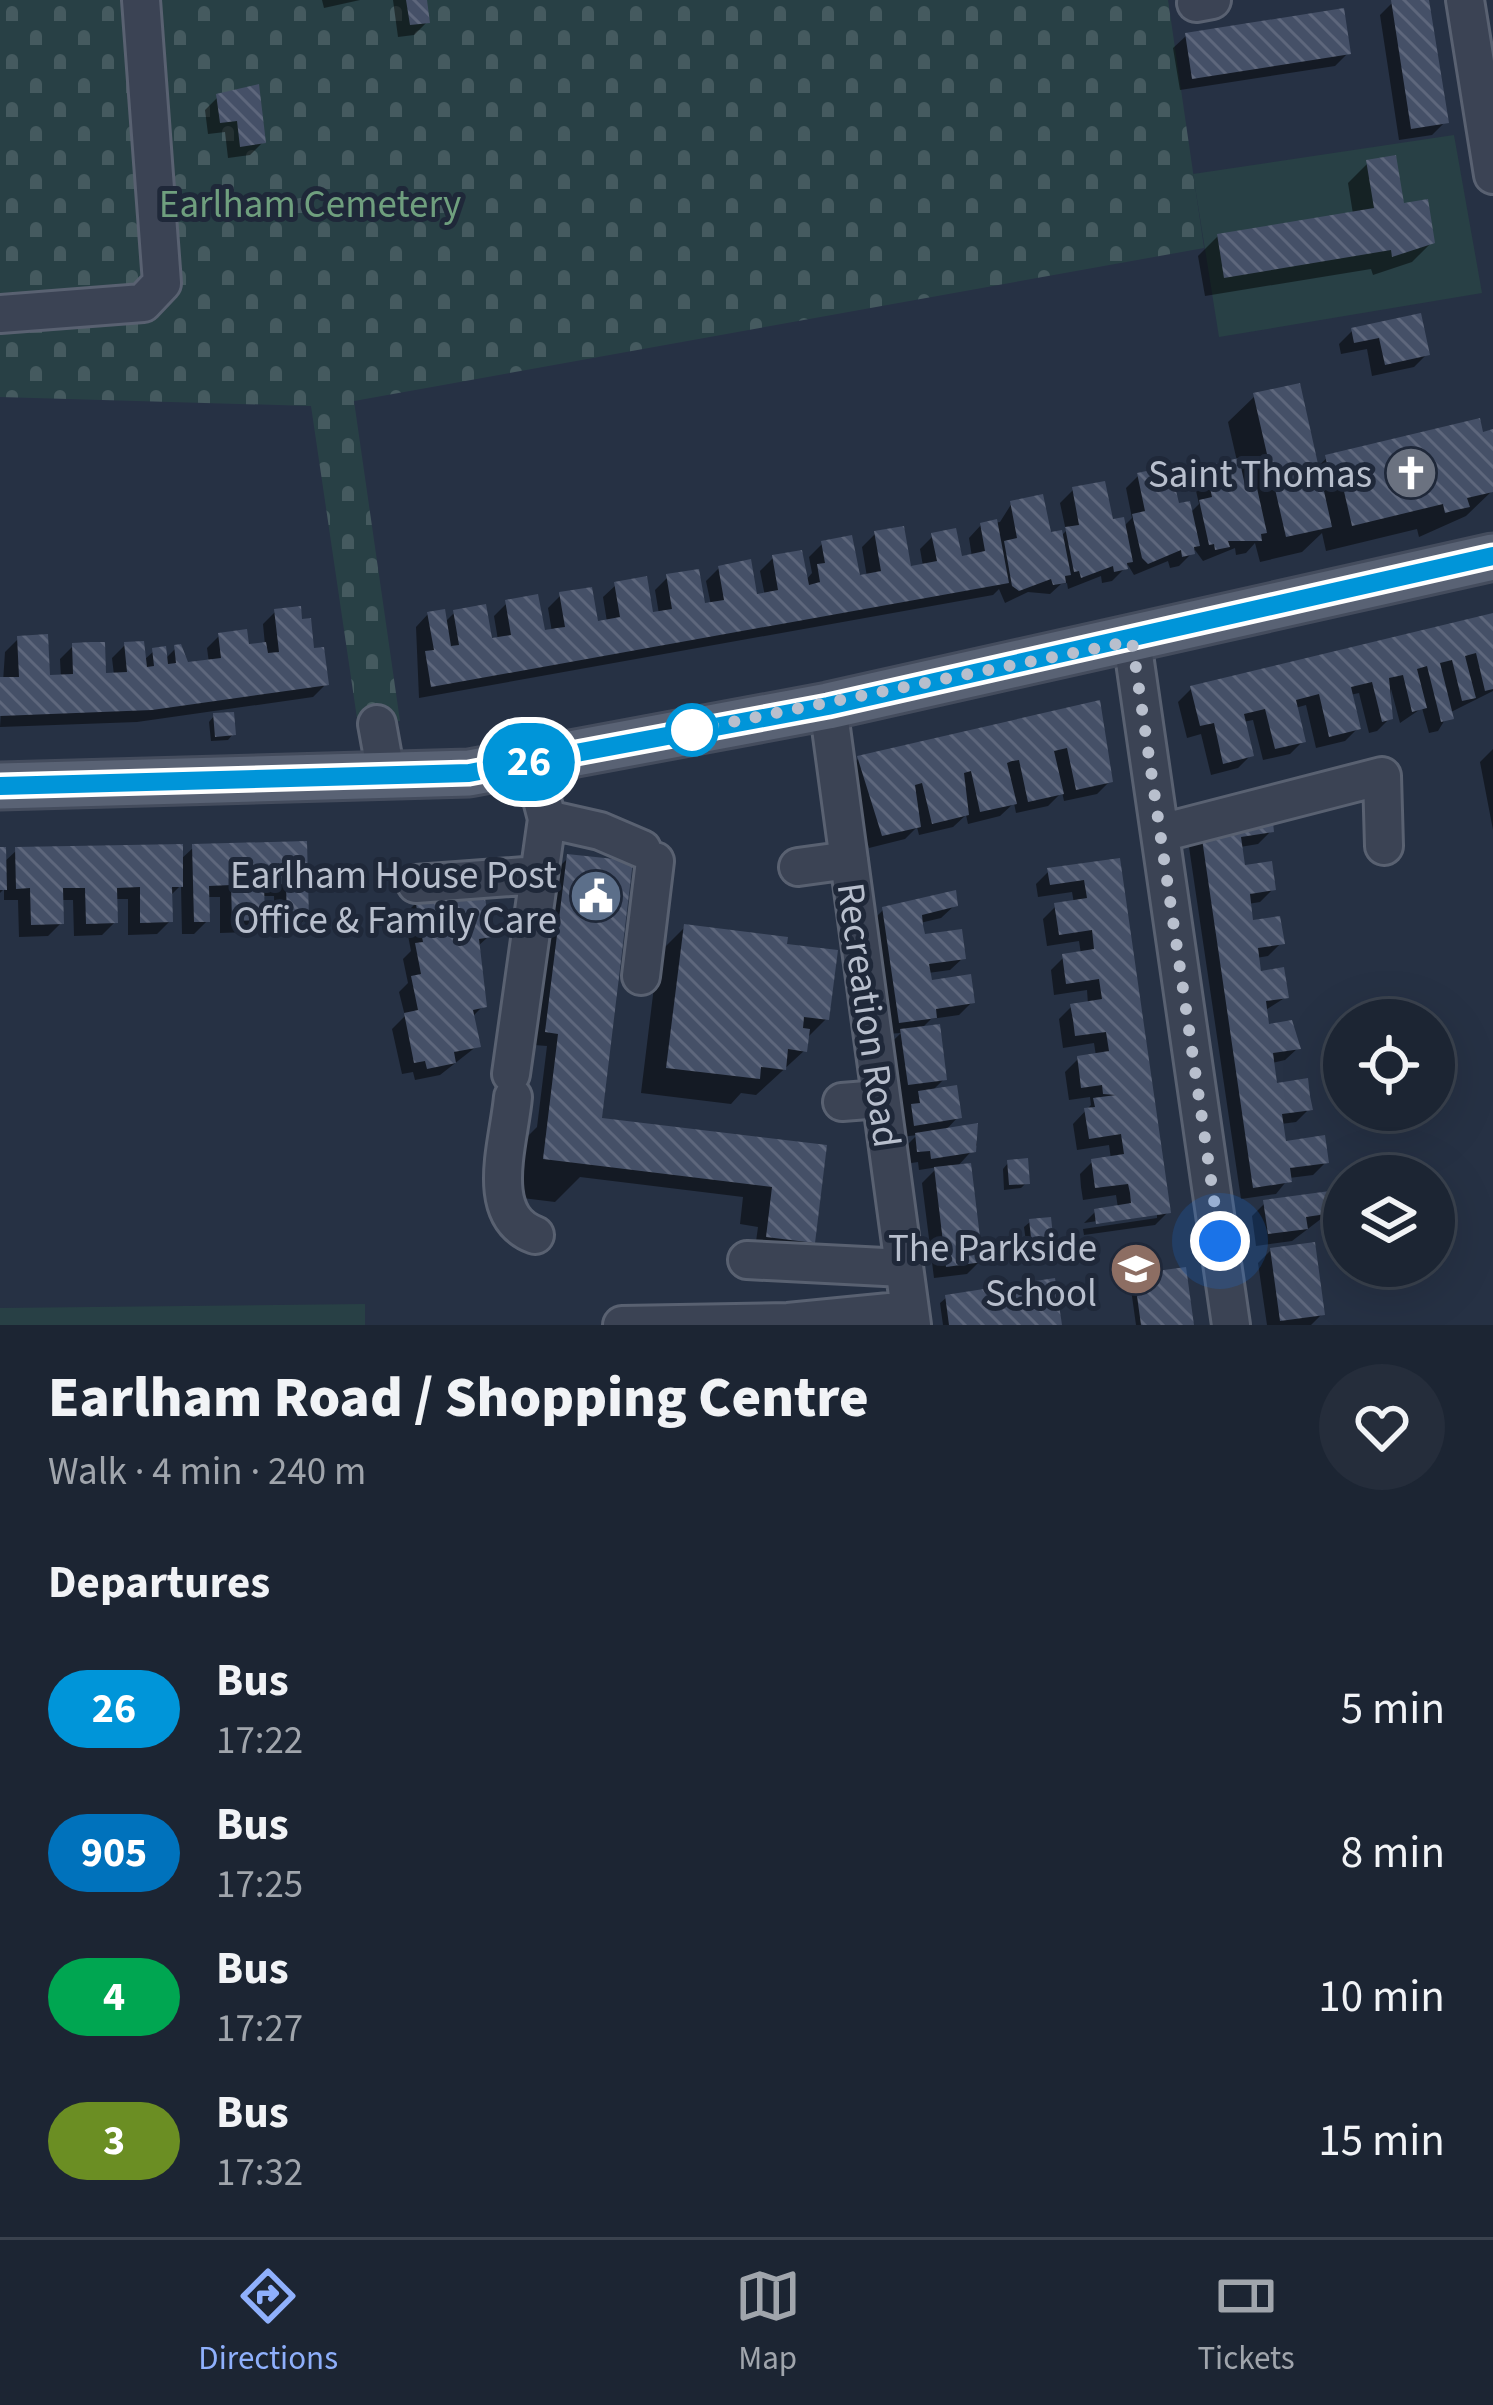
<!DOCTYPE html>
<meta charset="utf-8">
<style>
body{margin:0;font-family:"Source Sans 3",sans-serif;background:#252d3b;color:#f1f3f6;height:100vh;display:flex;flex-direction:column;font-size:45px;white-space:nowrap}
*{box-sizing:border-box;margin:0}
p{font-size:39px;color:#a0a5ac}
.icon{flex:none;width:66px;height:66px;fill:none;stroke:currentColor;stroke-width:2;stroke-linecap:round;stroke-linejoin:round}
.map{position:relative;height:1325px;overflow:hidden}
.panel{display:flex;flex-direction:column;background:#1c2533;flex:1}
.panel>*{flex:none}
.badge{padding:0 24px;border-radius:39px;font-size:42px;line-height:78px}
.tools{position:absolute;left:1323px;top:999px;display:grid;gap:24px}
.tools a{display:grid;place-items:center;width:132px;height:132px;border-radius:50%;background:#1c2533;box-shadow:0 12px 48px #0002,0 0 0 3px #3a424e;font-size:60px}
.you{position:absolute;width:60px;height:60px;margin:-30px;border:9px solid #fff;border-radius:50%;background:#1a73e8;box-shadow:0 0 0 18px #1a73e833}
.map>.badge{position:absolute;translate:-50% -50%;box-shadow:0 0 0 6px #fff}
h2{padding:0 48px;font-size:45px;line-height:108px}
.round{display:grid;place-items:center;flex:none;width:126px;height:126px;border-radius:63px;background:#252d3b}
.summary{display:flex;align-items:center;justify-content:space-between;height:204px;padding:0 48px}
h1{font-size:57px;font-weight:800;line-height:90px}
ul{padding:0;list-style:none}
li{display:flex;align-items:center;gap:36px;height:144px;padding:0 48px}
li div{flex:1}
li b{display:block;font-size:45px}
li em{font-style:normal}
li .badge{min-width:132px;font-weight:700;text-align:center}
.menu{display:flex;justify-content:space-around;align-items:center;height:168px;border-top:3px solid #3a424e;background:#1c2533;font-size:33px;color:#a0a5ac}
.menu a{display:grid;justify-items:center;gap:6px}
.menu .selected{color:#8fb0fc}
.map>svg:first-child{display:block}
</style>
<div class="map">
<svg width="1493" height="1325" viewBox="0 0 1493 1325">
<defs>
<pattern id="cemetery-stones" width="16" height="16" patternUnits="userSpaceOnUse" patternTransform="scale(3)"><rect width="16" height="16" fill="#284045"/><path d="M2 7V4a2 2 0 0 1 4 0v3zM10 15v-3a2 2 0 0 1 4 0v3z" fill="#455a5f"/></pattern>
<pattern id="building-back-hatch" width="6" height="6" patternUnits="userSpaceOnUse" patternTransform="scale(3)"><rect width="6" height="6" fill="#455067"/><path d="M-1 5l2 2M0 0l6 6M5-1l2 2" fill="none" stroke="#5e677c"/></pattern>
</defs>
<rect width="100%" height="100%" fill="#263144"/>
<path fill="url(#cemetery-stones)" d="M 0,0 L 1168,0 L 1204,248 L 354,401 L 400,721 L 358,725 L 311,406 L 0,397 Z"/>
<path fill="#284045" d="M 1454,135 L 1482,293 L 1219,337 L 1193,174 Z
M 365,1304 L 365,1325 L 0,1325 L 0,1308 Z"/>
<path fill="#0007" d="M 322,0 L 360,0 L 324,8 Z
M 393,0 L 424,0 L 427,22 L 414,35 L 398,37 Z
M 1426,0 L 1445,122 L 1432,135 L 1399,140 L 1380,15 L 1393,2 Z
M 1186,36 L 1348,53 L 1335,66 L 1180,90 L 1173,48 Z
M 218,97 L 263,142 L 250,155 L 228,158 L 225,132 L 208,134 L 205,110 Z
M 1368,163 L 1432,242 L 1412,262 L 1373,275 L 1371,269 L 1205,296 L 1198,256 L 1218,236 L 1353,214 L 1348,183 Z
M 1419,317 L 1427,354 L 1414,367 L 1372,376 L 1367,349 L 1341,354 L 1339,344 L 1352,331 Z
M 1255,396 L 1316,468 L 1327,458 L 1493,435 L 1493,490 L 1466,516 L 1419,537 L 1417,529 L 1326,551 L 1322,533 L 1302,552 L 1260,562 L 1255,543 L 1246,553 L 1236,555 L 1235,548 L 1203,561 L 1195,550 L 1179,566 L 1170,568 L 1168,561 L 1134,575 L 1128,565 L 1112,581 L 1102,583 L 1101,576 L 1068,589 L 1067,583 L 1061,584 L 1050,594 L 1028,592 L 1005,603 L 999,589 L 993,595 L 419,698 L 416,627 L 428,614 L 444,623 L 454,613 L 489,642 L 498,640 L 494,616 L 507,603 L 542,634 L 552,632 L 548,608 L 561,595 L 596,624 L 607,622 L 603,597 L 616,585 L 651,616 L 659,614 L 655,590 L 668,577 L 703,607 L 711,605 L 706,581 L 719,568 L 755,597 L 765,596 L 760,571 L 773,558 L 805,581 L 812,573 L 809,557 L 822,544 L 857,578 L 867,577 L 862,547 L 875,534 L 909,569 L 923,566 L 920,549 L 933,536 L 959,560 L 972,557 L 969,538 L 981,525 L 1000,522 L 1012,503 L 1048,535 L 1061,536 L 1066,531 L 1060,503 L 1073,490 L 1123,527 L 1132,518 L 1126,488 L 1139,475 L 1190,513 L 1199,504 L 1194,482 L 1207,469 L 1237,461 L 1228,422 Z
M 276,611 L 311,651 L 326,684 L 313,697 L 137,722 L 0,727 L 5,652 L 18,639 L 47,678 L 61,678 L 60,659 L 73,646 L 103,676 L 114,675 L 112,658 L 125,645 L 144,660 L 154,651 L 165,659 L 176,648 L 187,665 L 209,663 L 207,648 L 220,635 L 246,648 L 265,645 L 263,624 Z
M 1493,616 L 1493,691 L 1449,713 L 1438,731 L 1429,733 L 1422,708 L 1400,723 L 1391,689 L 1390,718 L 1377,731 L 1369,733 L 1359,693 L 1350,695 L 1358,728 L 1345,741 L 1316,748 L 1306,705 L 1295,708 L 1303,741 L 1290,754 L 1263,760 L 1253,720 L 1243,722 L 1251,755 L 1238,768 L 1211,775 L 1201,734 L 1187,738 L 1178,702 L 1191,689 Z
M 1098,703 L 1110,781 L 1097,794 L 1064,801 L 1062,792 L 1048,806 L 1016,813 L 1014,803 L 1000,816 L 968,824 L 966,815 L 953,827 L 919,835 L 917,827 L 905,839 L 869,848 L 846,771 L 859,758 Z
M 214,716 L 233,734 L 228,740 L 211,741 L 209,722 Z
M 1493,749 L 1493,830 L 1480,762 Z
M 1271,831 L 1258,844 L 1240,847 L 1243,868 L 1273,889 L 1260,902 L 1248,904 L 1251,923 L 1281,943 L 1268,956 L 1256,958 L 1259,974 L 1286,997 L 1264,1011 L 1266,1027 L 1298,1048 L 1285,1060 L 1272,1063 L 1275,1086 L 1309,1109 L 1296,1122 L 1281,1124 L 1284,1144 L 1326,1162 L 1313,1175 L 1289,1178 L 1276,1194 L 1241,1199 L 1189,847 L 1202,834 Z
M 304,844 L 306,918 L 293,931 L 275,932 L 274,896 L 261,896 L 262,919 L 249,932 L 220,933 L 220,897 L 206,897 L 207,921 L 194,934 L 182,934 L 181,885 L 169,897 L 170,921 L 157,934 L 128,935 L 128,899 L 115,899 L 115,922 L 102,935 L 74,936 L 73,900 L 60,900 L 61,923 L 48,936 L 19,937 L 18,900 L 4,900 L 4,889 L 0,893 L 0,850 L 3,863 L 17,850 L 180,860 L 194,847 Z
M 569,857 L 598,1120 L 824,1148 L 812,1242 L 799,1255 L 755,1249 L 758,1227 L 740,1224 L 743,1197 L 580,1177 L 555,1202 L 507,1196 L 512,1152 L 537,1127 L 547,1046 L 534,1045 L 556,870 Z
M 1117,861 L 1168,1212 L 1155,1225 L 1084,1235 L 1083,1229 L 1157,1218 L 1157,1212 L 1084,1223 L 1095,1212 L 1118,1208 L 1116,1195 L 1083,1200 L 1081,1187 L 1080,1174 L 1093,1161 L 1111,1159 L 1109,1145 L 1077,1150 L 1073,1124 L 1091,1105 L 1090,1097 L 1069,1100 L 1065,1072 L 1078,1059 L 1096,1056 L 1094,1043 L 1063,1048 L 1059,1019 L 1072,1006 L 1088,1004 L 1087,990 L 1054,995 L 1051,970 L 1064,957 L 1081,954 L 1079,941 L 1047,946 L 1043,919 L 1056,906 L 1074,903 L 1072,892 L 1038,897 L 1036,884 L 1049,871 Z
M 417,902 L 489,936 L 477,947 L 483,1006 L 471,1018 L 477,1046 L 440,1075 L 415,1080 L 413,1072 L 402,1074 L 392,1029 L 405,1016 L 399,992 L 408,983 L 403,959 L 411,951 L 404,915 Z
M 955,905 L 941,918 L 920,923 L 922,938 L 963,958 L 950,970 L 928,973 L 929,984 L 972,1002 L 959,1015 L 931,1019 L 921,1029 L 944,1079 L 931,1092 L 958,1117 L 945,1131 L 975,1126 L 977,1145 L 956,1168 L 980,1261 L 967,1274 L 934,1278 L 922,1183 L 938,1167 L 919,1170 L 918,1162 L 905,1164 L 903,1149 L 917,1135 L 902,1137 L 864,1069 L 901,1033 L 886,1034 L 870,923 L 883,910 Z
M 685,927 L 826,1019 L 806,1039 L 805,1050 L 756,1095 L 741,1093 L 731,1104 L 641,1093 L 658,954 Z
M 1008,1163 L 1027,1182 L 1021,1188 L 1004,1190 L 1003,1169 Z
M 1265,1203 L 1330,1212 L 1292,1241 L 1256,1246 L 1252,1216 Z
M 1030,1222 L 1049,1235 L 1044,1241 L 1026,1242 L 1024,1227 Z
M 1271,1250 L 1322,1314 L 1311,1325 L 1267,1325 L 1258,1263 Z
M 1136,1277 L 1191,1325 L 1136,1325 L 1130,1282 Z
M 946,1298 L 1059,1325 L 943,1325 L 940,1303 Z"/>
<path fill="url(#building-back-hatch)" d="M 406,0 L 427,0 L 430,23 L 410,25 Z
M 1391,0 L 1429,0 L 1449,123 L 1411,129 Z
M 1344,8 L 1351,54 L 1192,79 L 1185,33 Z
M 259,84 L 266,143 L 240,147 L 237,121 L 220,123 L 216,94 Z
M 1396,155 L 1404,203 L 1428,199 L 1435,243 L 1392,257 L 1391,250 L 1224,278 L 1217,234 L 1374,208 L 1366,160 Z
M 1421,313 L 1430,355 L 1385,365 L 1379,338 L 1354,343 L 1351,328 Z
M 1300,383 L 1332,527 L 1286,537 L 1253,393 Z
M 1480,418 L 1483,432 L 1493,429 L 1493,492 L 1467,498 L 1470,507 L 1456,510 L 1445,513 L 1443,504 L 1352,526 L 1340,474 L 1330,477 L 1325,455 Z
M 1239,458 L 1246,490 L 1257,488 L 1267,533 L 1261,534 L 1262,541 L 1228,541 L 1230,547 L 1215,550 L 1214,544 L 1209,545 L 1199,500 L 1212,497 L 1205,466 Z
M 1170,466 L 1179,503 L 1190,501 L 1200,546 L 1194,547 L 1195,554 L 1182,557 L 1181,550 L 1148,564 L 1142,558 L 1132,514 L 1145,511 L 1137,473 Z
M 1105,481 L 1113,519 L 1124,517 L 1133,562 L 1127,563 L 1128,569 L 1114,572 L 1113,566 L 1081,578 L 1079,571 L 1074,572 L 1065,527 L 1079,525 L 1072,487 Z
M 1043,494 L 1051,532 L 1062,530 L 1071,575 L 1065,576 L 1066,583 L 1053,585 L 1051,579 L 1019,591 L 1012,586 L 1004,541 L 1017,538 L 1010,501 Z
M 997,519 L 1009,583 L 431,687 L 425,651 L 434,650 L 427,612 L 445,609 L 451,646 L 459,645 L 453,610 L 486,604 L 492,638 L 504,636 L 511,635 L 505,600 L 538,594 L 545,630 L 557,628 L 565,627 L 559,592 L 592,587 L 598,621 L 620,617 L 614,582 L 647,576 L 653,612 L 672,609 L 666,574 L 699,569 L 705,603 L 724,600 L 718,566 L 751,559 L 757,594 L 778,590 L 772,555 L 802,550 L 809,585 L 820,582 L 817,564 L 825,563 L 821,541 L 852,535 L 860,575 L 881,571 L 874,531 L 904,526 L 911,566 L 937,561 L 931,533 L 956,528 L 962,556 L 985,551 L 980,523 Z
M 301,606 L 302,619 L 311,618 L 314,648 L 324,647 L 329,685 L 152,710 L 0,716 L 0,677 L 19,677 L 17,636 L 48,634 L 50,675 L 73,674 L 72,643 L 91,642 L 105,642 L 106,673 L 127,672 L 124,642 L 144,641 L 147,667 L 154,666 L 152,648 L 166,646 L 168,664 L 176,663 L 174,645 L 181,644 L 188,662 L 221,658 L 218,633 L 247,629 L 249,644 L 266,642 L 268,653 L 279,652 L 274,609 Z
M 1493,613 L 1493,689 L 1485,691 L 1476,653 L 1465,656 L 1476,698 L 1462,701 L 1452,660 L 1440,663 L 1454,719 L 1441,722 L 1427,666 L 1417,669 L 1427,708 L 1412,712 L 1403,675 L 1389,678 L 1393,719 L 1382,722 L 1372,682 L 1351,687 L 1361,729 L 1329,737 L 1319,694 L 1296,700 L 1306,742 L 1275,749 L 1265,709 L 1244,714 L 1254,756 L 1223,764 L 1214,723 L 1200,726 L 1190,686 Z
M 1100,700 L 1113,782 L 1076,790 L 1067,748 L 1054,751 L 1064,794 L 1028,802 L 1019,760 L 1012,761 L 1007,763 L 1017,804 L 980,812 L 971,771 L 964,773 L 969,815 L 932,824 L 922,783 L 915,785 L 921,827 L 882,836 L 857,756 Z
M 234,712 L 236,735 L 215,737 L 213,713 Z
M 1272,813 L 1274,832 L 1241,837 L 1245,865 L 1272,861 L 1276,890 L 1250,894 L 1253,920 L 1280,916 L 1285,944 L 1258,948 L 1261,971 L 1284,967 L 1289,998 L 1266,1001 L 1269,1024 L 1292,1020 L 1301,1049 L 1273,1053 L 1277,1083 L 1308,1078 L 1310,1096 L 1313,1110 L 1282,1114 L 1286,1141 L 1325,1135 L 1329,1163 L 1290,1168 L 1292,1182 L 1253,1188 L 1201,832 Z
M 307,841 L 309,920 L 287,920 L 286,884 L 264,885 L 265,920 L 232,921 L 231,885 L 209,886 L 210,922 L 194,922 L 192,844 Z
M 183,844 L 183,887 L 172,887 L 173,922 L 140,923 L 140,887 L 117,888 L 118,923 L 86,924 L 85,888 L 63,888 L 64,924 L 31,925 L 30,888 L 16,889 L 15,847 Z
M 0,847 L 6,847 L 7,890 L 0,890 Z
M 567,854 L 633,861 L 602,1118 L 827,1145 L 815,1243 L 766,1237 L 772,1187 L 543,1159 L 558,1034 L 545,1032 Z
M 1120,858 L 1171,1213 L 1096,1224 L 1094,1209 L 1131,1203 L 1130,1193 L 1128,1184 L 1095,1188 L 1093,1173 L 1091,1159 L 1124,1154 L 1121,1134 L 1089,1139 L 1084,1108 L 1095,1107 L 1093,1098 L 1116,1095 L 1103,1094 L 1102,1085 L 1081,1088 L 1079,1071 L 1077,1056 L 1109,1051 L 1106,1032 L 1075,1036 L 1073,1020 L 1070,1004 L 1102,999 L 1099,979 L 1066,984 L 1062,954 L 1094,949 L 1092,930 L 1059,935 L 1054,903 L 1087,898 L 1084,880 L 1050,885 L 1047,868 Z
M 956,890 L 958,906 L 922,915 L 923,925 L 925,934 L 962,929 L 966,959 L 929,964 L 932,980 L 971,974 L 975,1003 L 936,1009 L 937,1018 L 899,1023 L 882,907 Z
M 484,893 L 492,937 L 479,939 L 487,1007 L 473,1010 L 481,1047 L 454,1052 L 456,1063 L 427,1069 L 425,1061 L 414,1063 L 404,1013 L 418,1010 L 411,976 L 421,974 L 415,943 L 423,942 L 415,899 Z
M 684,924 L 788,937 L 787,944 L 838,950 L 829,1020 L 804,1017 L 803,1028 L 810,1029 L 807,1052 L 788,1049 L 786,1070 L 761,1067 L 760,1079 L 666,1068 Z
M 940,1024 L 947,1080 L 908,1085 L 900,1029 Z
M 957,1085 L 962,1118 L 914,1126 L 911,1104 L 920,1103 L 918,1091 Z
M 978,1123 L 976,1152 L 931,1159 L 930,1151 L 917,1152 L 915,1133 Z
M 1028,1158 L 1030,1184 L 1009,1185 L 1007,1160 Z
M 971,1163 L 983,1262 L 946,1267 L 934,1167 Z
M 1330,1191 L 1333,1213 L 1306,1217 L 1308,1229 L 1268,1234 L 1263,1200 Z
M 1051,1217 L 1053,1236 L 1031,1238 L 1029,1219 Z
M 1315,1242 L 1325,1315 L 1280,1321 L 1270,1248 Z
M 1186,1267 L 1194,1325 L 1141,1325 L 1134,1274 Z
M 1055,1278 L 1062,1325 L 949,1325 L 945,1295 Z"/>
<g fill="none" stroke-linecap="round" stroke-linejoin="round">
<g stroke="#596171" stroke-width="42">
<path id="minor" d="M 1465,0 L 1493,175
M 1196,3 L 1212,0
M 0,314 L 143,303 L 162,283 L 141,0
M 1132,641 L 1231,1325
M 828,706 L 912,1325
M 377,724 L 387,779
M 547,819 L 600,831 L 642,849
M 1161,833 L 1382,776 L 1384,846
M 798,867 L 849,860
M 416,884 L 538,875
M 641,976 L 655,861
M 511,1074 L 547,819 L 532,761
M 513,1097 C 509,1143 483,1215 535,1235
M 842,1102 L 880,1099
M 747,1260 L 904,1268
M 622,1325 L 788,1322 L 910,1310"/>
</g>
<g stroke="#444c5d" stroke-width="51">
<path id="major" d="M 0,786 L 469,773 L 828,706 L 1493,557"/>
</g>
<use href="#minor" stroke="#3b4354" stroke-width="36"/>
<use href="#major" stroke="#596274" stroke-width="45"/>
</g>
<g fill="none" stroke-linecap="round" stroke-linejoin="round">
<g stroke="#fff" stroke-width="27">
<path id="line" d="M 0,786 L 469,773 L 828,706 L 1493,556"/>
</g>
<use href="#line" stroke="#0095d9" stroke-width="18"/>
<path stroke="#b8bfcd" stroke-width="12" stroke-dasharray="0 21.6" d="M 692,730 L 1132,641 L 1220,1241"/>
</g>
<defs>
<g id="church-disc" transform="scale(2.7)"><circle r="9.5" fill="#6b7280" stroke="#1f2839"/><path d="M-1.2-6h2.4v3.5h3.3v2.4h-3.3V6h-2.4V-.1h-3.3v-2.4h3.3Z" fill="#fff"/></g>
<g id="civic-disc" transform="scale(2.7)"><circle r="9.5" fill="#5c6f8a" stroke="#1f2839"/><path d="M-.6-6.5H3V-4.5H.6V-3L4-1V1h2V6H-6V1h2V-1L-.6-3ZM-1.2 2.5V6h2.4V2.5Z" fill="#fff"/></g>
<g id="school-disc" transform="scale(2.7)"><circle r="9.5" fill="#8d6e63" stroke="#1f2839"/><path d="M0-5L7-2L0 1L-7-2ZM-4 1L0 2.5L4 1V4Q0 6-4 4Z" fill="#fff"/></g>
</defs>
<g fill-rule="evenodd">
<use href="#church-disc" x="1411" y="473"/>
<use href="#civic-disc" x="596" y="896"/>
<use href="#school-disc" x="1136" y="1269"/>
</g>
<circle fill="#fff" stroke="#0095d9" stroke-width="6" cx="692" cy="730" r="24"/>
<g text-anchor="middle" stroke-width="10" stroke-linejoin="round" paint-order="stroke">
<g font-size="39" fill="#6f9f7e" stroke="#1f2839">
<text x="310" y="217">Earlham Cemetery</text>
</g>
<g font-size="39" fill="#b8bfcd" stroke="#1f2839" text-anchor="end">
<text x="1372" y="487">Saint Thomas</text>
<text x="557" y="888">Earlham House Post<tspan x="557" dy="45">Office &amp; Family Care</tspan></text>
<text x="1097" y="1261">The Parkside<tspan x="1097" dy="45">School</tspan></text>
</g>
<g font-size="39" fill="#b8bfcd" stroke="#1f2839">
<text transform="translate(870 1015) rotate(82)" y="14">Recreation Road</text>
</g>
</g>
</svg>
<div class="tools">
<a><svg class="icon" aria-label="locate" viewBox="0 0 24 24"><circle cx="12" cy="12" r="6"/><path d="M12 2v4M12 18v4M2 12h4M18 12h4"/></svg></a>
<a><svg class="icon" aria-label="layers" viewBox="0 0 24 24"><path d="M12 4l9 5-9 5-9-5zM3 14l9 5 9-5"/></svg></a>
</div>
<div class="you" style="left:1220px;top:1241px"></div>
<b class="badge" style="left:529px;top:762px;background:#0095d9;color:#fff">26</b>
</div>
<section class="panel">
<div class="summary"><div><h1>Earlham Road / Shopping Centre</h1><p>Walk · 4 min · 240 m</p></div><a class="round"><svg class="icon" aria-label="heart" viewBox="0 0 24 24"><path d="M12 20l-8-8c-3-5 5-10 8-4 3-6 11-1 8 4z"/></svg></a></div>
<h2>Departures</h2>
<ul>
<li><span class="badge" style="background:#0095d9;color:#fff">26</span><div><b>Bus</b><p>17:22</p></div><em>5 min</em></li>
<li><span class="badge" style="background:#0072bc;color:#fff">905</span><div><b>Bus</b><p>17:25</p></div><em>8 min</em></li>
<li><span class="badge" style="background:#00a651;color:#fff">4</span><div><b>Bus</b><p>17:27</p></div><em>10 min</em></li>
<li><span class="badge" style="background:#6b8e23;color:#fff">3</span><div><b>Bus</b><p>17:32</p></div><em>15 min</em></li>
</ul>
</section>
<nav class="menu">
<a class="selected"><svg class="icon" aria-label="directions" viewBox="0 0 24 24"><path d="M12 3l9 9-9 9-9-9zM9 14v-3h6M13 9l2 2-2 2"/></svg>Directions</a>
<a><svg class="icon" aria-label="map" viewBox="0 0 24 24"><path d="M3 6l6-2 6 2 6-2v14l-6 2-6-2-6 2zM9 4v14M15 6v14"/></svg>Map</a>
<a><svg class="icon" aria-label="tickets" viewBox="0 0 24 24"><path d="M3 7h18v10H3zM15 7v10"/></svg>Tickets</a>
</nav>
